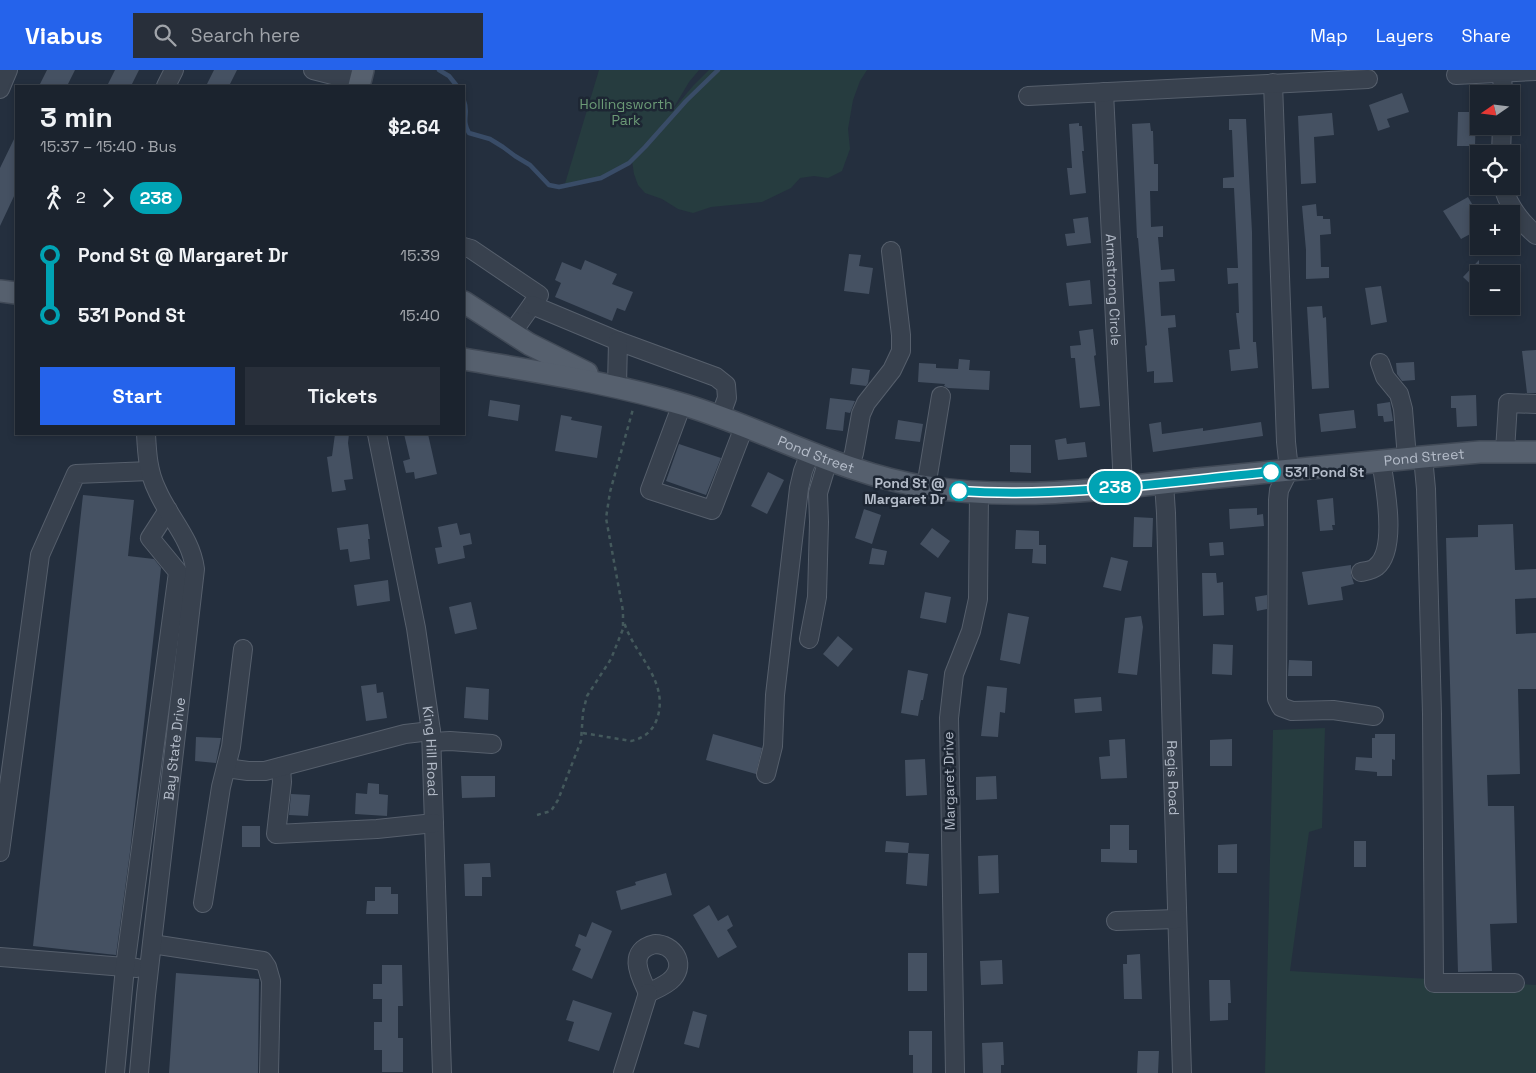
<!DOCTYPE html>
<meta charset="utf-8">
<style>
body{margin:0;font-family:"Space Grotesk",sans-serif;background:#282f3a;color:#f1f3f6;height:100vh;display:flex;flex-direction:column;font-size:19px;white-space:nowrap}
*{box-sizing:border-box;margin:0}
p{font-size:16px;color:#a0a4aa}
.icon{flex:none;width:28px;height:28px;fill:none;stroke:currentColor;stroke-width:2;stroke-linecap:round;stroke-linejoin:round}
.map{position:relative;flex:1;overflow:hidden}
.drawer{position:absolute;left:15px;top:15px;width:450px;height:350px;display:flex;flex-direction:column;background:#1b232e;border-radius:0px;box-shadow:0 2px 8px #0003,0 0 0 1px #39404a}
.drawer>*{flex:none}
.badge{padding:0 10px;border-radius:16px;font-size:18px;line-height:32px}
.needle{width:32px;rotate:256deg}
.controls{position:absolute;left:1470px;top:15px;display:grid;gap:10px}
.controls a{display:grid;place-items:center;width:50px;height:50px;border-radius:0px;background:#1b232e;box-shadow:0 2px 8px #0003,0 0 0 1px #39404a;font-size:25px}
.map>.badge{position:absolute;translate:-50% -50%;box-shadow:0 0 0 2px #fff}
.legs{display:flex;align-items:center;gap:8px;height:55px;padding:0 25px;font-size:16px}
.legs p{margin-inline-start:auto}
.headline{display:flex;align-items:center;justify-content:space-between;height:85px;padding:0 25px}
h1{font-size:28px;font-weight:700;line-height:38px}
.primary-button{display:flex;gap:10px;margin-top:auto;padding:10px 25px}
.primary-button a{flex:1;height:58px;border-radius:0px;background:#2563eb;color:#fff;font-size:20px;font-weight:700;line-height:58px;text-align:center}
.primary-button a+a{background:#282f3a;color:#f1f3f6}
ul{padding:0 25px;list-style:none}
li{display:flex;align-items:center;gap:18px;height:60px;font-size:19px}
li i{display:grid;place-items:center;width:8px;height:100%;margin:0 6px;background:currentColor}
li i::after{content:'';width:12px;height:12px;margin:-6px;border:4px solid;border-radius:50%;background:#1b232e}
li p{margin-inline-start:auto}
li:first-child i{background:linear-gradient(#0000 50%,currentColor 0)}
li:last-child i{background:linear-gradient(currentColor 50%,#0000 0)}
header{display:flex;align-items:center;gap:30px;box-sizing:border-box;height:70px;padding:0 25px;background:#2563eb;color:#fff}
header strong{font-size:24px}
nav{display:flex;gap:28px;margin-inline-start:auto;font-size:18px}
.search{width:350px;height:45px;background:#282f3a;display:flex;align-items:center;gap:12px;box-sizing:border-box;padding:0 18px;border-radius:0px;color:#a0a4aa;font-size:19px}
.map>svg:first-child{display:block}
</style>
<header>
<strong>Viabus</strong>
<div class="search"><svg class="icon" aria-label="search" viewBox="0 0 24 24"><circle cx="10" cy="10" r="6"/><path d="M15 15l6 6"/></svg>Search here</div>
<nav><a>Map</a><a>Layers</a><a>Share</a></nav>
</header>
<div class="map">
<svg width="1536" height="1003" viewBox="0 0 1536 1003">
<rect width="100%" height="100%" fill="#242f3e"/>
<path fill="#263c3f" d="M 599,0 L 699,0 L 689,12 L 671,42 L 693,16 L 709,0 L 867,0 L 860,11 L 853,30 L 848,59 L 850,79 L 842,101 L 828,108 L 814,106 L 800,108 L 791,118 L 762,132 L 711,137 L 693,143 L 678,139 L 662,129 L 645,123 L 638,115 L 634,104 L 632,91 L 586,113 L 564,117 Z
M 1325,658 L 1322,758 L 1309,762 L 1290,901 L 1536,915 L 1536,1003 L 1265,1003 L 1273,660 Z"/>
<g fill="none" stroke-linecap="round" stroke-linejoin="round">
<path stroke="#394c67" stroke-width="4.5" d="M 439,0 L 449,6 L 457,16
M 464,31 C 469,43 461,50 469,63 L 490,69 L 503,77 L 515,86 L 530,95 L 549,115 L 559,117 L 601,108 L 629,93 L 645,77 L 686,31 L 718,0"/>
</g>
<path fill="#455162" d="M 47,0 L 75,0 L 67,16 L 39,16 Z
M 115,0 L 139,0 L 131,16 L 107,16 Z
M 214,0 L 237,0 L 229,16 L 206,16 Z
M 1402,23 L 1409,42 L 1387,49 L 1390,57 L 1378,61 L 1369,35 Z
M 1458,42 L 1476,42 L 1475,76 L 1457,76 Z
M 1332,43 L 1334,65 L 1314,67 L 1316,113 L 1301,114 L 1298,46 Z
M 1229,49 L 1246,49 L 1252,162 L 1253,272 L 1256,272 L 1258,298 L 1231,301 L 1229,280 L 1240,279 L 1236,243 L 1239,243 L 1238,213 L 1228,214 L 1227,198 L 1238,198 L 1234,118 L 1223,118 L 1223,108 L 1234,107 L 1232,60 L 1229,60 Z
M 1079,53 L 1079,56 L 1082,56 L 1084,81 L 1082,81 L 1086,123 L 1070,125 L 1067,98 L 1072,98 L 1069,54 Z
M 1150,53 L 1151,61 L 1153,61 L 1154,94 L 1158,94 L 1158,121 L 1150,121 L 1151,157 L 1163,156 L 1163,167 L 1158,167 L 1161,200 L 1174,199 L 1175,211 L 1159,212 L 1161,246 L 1175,245 L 1176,257 L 1168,258 L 1173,312 L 1154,313 L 1154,301 L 1147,302 L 1145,276 L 1147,275 L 1138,168 L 1137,168 L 1132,54 Z
M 16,65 L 16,122 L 0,156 L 0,98 Z
M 1468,127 L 1479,146 L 1479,150 L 1470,155 L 1474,162 L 1461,169 L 1443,141 Z
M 1316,134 L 1317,146 L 1323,146 L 1323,149 L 1330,149 L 1331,164 L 1320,165 L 1321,197 L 1329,197 L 1329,208 L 1306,209 L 1306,180 L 1302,136 Z
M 1088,147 L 1091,173 L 1067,176 L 1065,164 L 1075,163 L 1073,149 Z
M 849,184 L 861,185 L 859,196 L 873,198 L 869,224 L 844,221 Z
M 585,190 L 617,204 L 612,214 L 633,222 L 625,241 L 617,238 L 612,251 L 555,227 L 561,213 L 555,210 L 562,192 L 581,200 Z
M 1479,190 L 1479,222 L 1463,207 Z
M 1090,210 L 1092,234 L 1069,236 L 1066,213 Z
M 1381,216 L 1387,252 L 1371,255 L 1365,218 Z
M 1322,236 L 1323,248 L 1326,247 L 1329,318 L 1312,319 L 1307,237 Z
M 1093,259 L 1096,285 L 1094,286 L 1100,336 L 1080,338 L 1075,288 L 1071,288 L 1070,276 L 1081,275 L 1079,261 Z
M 1536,280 L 1536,323 L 1527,323 L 1522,281 Z
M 959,289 L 970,290 L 969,300 L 990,301 L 989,320 L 948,318 L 944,316 L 945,314 L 918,312 L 919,293 L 936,294 L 936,298 L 958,299 Z
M 1414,292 L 1415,310 L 1402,311 L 1397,304 L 1396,293 Z
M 852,298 L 870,300 L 868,313 L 866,316 L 850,314 Z
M 1476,325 L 1477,356 L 1457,357 L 1456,338 L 1451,338 L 1451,326 Z
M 830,328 L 855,331 L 850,343 L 845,342 L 843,361 L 826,359 Z
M 490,330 L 520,335 L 518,351 L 488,346 Z
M 1390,332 L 1393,351 L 1384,352 L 1383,346 L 1378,346 L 1377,334 Z
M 1354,340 L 1356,358 L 1321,362 L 1319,344 Z
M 561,345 L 572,347 L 571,350 L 602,356 L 597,388 L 555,381 Z
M 898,350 L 923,354 L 920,372 L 895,369 Z
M 1161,352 L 1162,364 L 1203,358 L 1203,361 L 1261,352 L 1263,366 L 1153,382 L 1149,354 Z
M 335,364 L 349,364 L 348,373 L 353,409 L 344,410 L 346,420 L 332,422 L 327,387 L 332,386 Z
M 404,364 L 428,364 L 437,404 L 415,409 L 414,402 L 406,403 L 403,391 L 410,389 Z
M 1066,368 L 1067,374 L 1085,372 L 1087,387 L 1058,390 L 1055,370 Z
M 679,374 L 721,388 L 706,425 L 666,411 Z
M 1010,375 L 1031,375 L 1031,403 L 1010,402 Z
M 768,402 L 784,410 L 767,444 L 751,436 Z
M 83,425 L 134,430 L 128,486 L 154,489 L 161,498 L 130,782 L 116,885 L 33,876 Z
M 1333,428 L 1335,455 L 1332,455 L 1333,460 L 1320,461 L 1317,430 Z
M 1257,438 L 1257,445 L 1263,444 L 1264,456 L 1230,459 L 1229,439 Z
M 864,439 L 881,445 L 872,474 L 855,468 Z
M 1134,447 L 1153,448 L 1152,477 L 1133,477 Z
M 457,453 L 460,465 L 470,463 L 472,474 L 463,476 L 465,488 L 438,494 L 435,478 L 442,477 L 438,457 Z
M 368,454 L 370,469 L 368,469 L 370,489 L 350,492 L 348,479 L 340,480 L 337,458 Z
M 1513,454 L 1515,500 L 1536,499 L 1536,528 L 1515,529 L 1516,564 L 1536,563 L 1536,619 L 1518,619 L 1520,704 L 1487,705 L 1488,736 L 1514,736 L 1517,853 L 1490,854 L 1492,901 L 1458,902 L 1446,468 L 1478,467 L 1478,455 Z
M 932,458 L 950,471 L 938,488 L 920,474 Z
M 1016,460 L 1039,461 L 1039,475 L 1046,475 L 1046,494 L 1032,493 L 1033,479 L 1015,479 Z
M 1223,472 L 1224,485 L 1210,486 L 1209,473 Z
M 872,478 L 887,481 L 884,495 L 869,494 Z
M 1111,487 L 1128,491 L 1121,521 L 1103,517 Z
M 1351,495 L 1351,504 L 1354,514 L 1341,517 L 1343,530 L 1308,535 L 1302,502 Z
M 1202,503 L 1216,503 L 1217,513 L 1223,512 L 1224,545 L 1203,546 Z
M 388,510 L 390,531 L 357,536 L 354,515 Z
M 925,522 L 951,527 L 946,553 L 920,548 Z
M 1267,525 L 1267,539 L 1257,541 L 1255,527 Z
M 471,532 L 477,559 L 455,564 L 449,537 Z
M 1008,543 L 1029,547 L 1020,594 L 1000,590 Z
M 1141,546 L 1143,557 L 1137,605 L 1118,603 L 1125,548 Z
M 838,566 L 853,579 L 838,597 L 823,584 Z
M 1213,574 L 1233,575 L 1232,605 L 1212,604 Z
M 1289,590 L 1312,591 L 1312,606 L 1288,606 Z
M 908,600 L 928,604 L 923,630 L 921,630 L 918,646 L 901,643 Z
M 376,614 L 377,623 L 383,622 L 387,648 L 366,651 L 361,616 Z
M 987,616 L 1007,618 L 1005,643 L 1000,642 L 998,667 L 981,666 Z
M 466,617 L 489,619 L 488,650 L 464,648 Z
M 1101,627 L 1102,641 L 1075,643 L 1074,629 Z
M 713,664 L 762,678 L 756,704 L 706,690 Z
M 1375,664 L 1395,664 L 1395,690 L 1392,689 L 1392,706 L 1377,706 L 1377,702 L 1355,700 L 1356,687 L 1372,688 L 1372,668 L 1375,668 Z
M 196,667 L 221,668 L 216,693 L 195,691 Z
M 1125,669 L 1127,708 L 1101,709 L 1099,687 L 1110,686 L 1109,670 Z
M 1232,669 L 1232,696 L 1210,696 L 1210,670 Z
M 925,689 L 927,725 L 906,726 L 905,690 Z
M 461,706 L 495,706 L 495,727 L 462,728 Z
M 996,706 L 997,729 L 976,730 L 976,707 Z
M 368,713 L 379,714 L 379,724 L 388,725 L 387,746 L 355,744 L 356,723 L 367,724 Z
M 291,724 L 310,725 L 308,746 L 289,745 Z
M 1110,755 L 1129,755 L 1129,780 L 1137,780 L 1137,793 L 1101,792 L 1101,779 L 1110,779 Z
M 242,756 L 260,756 L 260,777 L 242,777 Z
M 886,771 L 909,773 L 908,783 L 885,782 Z
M 1354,771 L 1366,771 L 1366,797 L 1354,797 Z
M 1237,774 L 1237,803 L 1218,803 L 1218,775 Z
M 908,783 L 929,784 L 927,816 L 906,814 Z
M 998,785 L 999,823 L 979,824 L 978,786 Z
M 490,793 L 491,807 L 482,807 L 482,826 L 465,826 L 464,794 Z
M 666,803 L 672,825 L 621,840 L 616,821 L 636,815 L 635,812 Z
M 375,817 L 391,817 L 391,824 L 398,824 L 398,844 L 366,844 L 367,831 L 375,831 Z
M 709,835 L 718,851 L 728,845 L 733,856 L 727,860 L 737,877 L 718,888 L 693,845 Z
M 592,852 L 612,861 L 592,909 L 572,900 L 581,879 L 575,876 L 579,864 L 586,867 Z
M 908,883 L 927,883 L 927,921 L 908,921 Z
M 1140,884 L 1142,929 L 1124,929 L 1123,894 L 1127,894 L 1127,885 Z
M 1002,890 L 1003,914 L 981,915 L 980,891 Z
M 382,895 L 402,895 L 403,936 L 398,936 L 398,968 L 403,968 L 403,1002 L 382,1002 L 382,980 L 374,980 L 374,952 L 382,952 L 382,929 L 373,929 L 373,914 L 382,914 Z
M 176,903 L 259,909 L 258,1003 L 169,1003 Z
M 1209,910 L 1230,910 L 1231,933 L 1228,933 L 1228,950 L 1210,951 Z
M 573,930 L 612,943 L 599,981 L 568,971 L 574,952 L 566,950 Z
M 693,941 L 707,945 L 699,978 L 684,974 Z
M 909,961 L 932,961 L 932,1003 L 913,1003 L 913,985 L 909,985 Z
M 1003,972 L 1004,995 L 1001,995 L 1001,1003 L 983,1003 L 982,973 Z
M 1138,981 L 1159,981 L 1158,1003 L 1137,1003 Z"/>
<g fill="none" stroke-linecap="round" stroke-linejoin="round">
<g stroke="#565f6c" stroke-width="20">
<g id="minor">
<path d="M 313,0 L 360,12"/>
<path d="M 1502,3 L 1503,24"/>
<path d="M 1456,5 L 1536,1"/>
<path d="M 1273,13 L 1286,372 L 1289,400 L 1279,420 L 1278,430 L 1277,629 L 1281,637 L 1292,641 L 1333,640 L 1374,646"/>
<path d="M 166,16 L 174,0"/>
<path d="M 0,19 L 8,0"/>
<path id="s1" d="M 1104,22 L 1123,417"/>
<path d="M 1028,26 L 1368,9"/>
<path d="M 1501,84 L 1502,56"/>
<path d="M 1503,116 C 1508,136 1521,152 1536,165"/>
<path d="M 464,177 L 471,179 L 539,225 L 512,263"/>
<path d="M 532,235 L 618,271 L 716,307 L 726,315 L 727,328 L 720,347"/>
<path d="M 1380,293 L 1385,307 L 1399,324 L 1403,339 L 1407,388"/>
<path d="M 617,316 L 618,271"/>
<path d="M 682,334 L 650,420 L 712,440 L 744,357"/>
<path id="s2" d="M 377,364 L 416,558 L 431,661 L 442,1003"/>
<path d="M 1505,381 L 1508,333 L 1536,334"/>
<path d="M 1423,387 L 1426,419 L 1432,644 L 1434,913 L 1515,913"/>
<path d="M 849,398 L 854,383 L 861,344 L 866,333 L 892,300 L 901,281 L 901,265 L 891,181"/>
<path id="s3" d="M 1164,413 L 1166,443 L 1172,672 L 1182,1003"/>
<path d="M 926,417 L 941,326"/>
<path d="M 1361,502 C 1366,501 1373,500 1376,497 C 1398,480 1385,415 1381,391"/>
<path d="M 809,569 L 817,527 L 819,452 L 818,423 L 828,390"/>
<path d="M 432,672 L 450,671 L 492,674"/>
<path d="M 281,697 L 282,712 L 276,764 L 377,759 L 434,753"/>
<path d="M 226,698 L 248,701 L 265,701 L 405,664 L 431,661"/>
<path d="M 766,704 L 773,676 L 775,625 L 799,418 L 803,401 L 810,383"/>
<path d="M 0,782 L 40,485 L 76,404 L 150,401"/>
<path d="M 203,833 L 221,717 L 231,677 L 243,579"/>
<path d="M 1116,851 L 1177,849"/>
<path d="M 152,874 L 263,891 L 267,897 L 271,911 L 269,1003"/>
<path d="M 655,874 C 673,874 686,893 673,908 C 667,915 656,919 648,923 C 640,906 626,881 655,874 Z"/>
<path d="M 0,887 L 137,898"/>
<path d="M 115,1003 L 125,897 L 178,502 L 150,468 L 168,440"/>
<path id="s4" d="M 139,1003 L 146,925 L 195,499 C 191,468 169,448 157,420 C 148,402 147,383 146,364"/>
<path d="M 623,1003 L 648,923"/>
<path d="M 955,1003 L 949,648 L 954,604 L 971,561 L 978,529 L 979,423"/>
</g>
</g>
<g stroke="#414a57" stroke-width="24">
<g id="major">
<path d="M 359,16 L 363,0"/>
<path d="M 0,221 L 16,223"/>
<path d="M 464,232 L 529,274 L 587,303"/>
<path id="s5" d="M 464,289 C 538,302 613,313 685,335 C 767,360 842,404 927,417 C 1016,431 1109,419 1198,409 C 1273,401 1348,394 1423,387 L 1480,382 L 1536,382"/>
</g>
</g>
<path stroke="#44595c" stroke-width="2.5" stroke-dasharray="4 4" stroke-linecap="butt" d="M 583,663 L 631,671 C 644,668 652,662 657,649 C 670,611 634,585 624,552
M 537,745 L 551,741 L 558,730 L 581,671 L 583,642 L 587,626 L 611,589 L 623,559 L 623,541 L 606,448 L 610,422 L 633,339"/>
<use href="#minor" stroke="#38414e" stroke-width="18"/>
<use href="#major" stroke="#56606e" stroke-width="21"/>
</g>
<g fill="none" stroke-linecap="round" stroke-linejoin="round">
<g stroke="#fff" stroke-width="11">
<path id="line-1" d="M 959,421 C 1063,428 1167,412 1271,402"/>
</g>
<use href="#line-1" stroke="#00a3b4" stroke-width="8"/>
</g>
<g fill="#fff" stroke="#00a3b4" stroke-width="2.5">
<circle cx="1271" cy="402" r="9"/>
<circle cx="959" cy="421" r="9"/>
</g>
<g text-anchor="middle" stroke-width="5" stroke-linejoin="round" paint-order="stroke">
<g font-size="14" fill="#6b9a76" stroke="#1d2633">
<text x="626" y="39">Hollingsworth<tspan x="626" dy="16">Park</tspan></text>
</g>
<g font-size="14" fill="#b4bcc9" stroke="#1d2633">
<text dy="5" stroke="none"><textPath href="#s1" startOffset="198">Armstrong Circle</textPath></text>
<text dy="5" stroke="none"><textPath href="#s5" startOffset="366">Pond Street</textPath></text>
<text dy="5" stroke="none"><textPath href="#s5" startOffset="981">Pond Street</textPath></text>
<text dy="5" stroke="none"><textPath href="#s4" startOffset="326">Bay State Drive</textPath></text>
<text dy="5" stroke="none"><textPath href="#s2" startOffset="322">King Hill Road</textPath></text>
<text dy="5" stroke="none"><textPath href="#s3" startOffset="295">Regis Road</textPath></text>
<text transform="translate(949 711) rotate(-91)" y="5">Margaret Drive</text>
</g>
<g font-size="14" font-weight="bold" fill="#b4bcc9" stroke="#1d2633" text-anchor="start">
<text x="1285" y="407">531 Pond St</text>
<text x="945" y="418" text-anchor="end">Pond St @<tspan x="945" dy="16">Margaret Dr</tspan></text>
</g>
</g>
</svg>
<div class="controls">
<a><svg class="needle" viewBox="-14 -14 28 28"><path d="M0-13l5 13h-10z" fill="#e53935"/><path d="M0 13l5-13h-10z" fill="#a0a4aa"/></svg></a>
<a><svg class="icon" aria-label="locate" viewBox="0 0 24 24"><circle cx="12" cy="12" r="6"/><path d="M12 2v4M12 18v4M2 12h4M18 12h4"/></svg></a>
<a>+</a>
<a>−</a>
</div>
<b class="badge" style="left:1115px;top:417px;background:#00a3b4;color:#fff">238</b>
<section class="drawer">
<div class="headline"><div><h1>3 min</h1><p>15:37 – 15:40 · Bus</p></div><b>$2.64</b></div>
<div class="legs"><svg class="icon" aria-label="walk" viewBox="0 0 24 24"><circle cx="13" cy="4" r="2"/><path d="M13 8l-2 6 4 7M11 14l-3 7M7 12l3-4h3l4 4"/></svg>2<svg class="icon" aria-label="forward" viewBox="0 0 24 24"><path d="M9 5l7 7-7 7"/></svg><b class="badge" style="background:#00a3b4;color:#fff">238</b></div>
<ul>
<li><i style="color:#00a3b4"></i><b>Pond St @ Margaret Dr</b><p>15:39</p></li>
<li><i style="color:#00a3b4"></i><b>531 Pond St</b><p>15:40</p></li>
</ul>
<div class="primary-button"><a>Start</a><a>Tickets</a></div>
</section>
</div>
